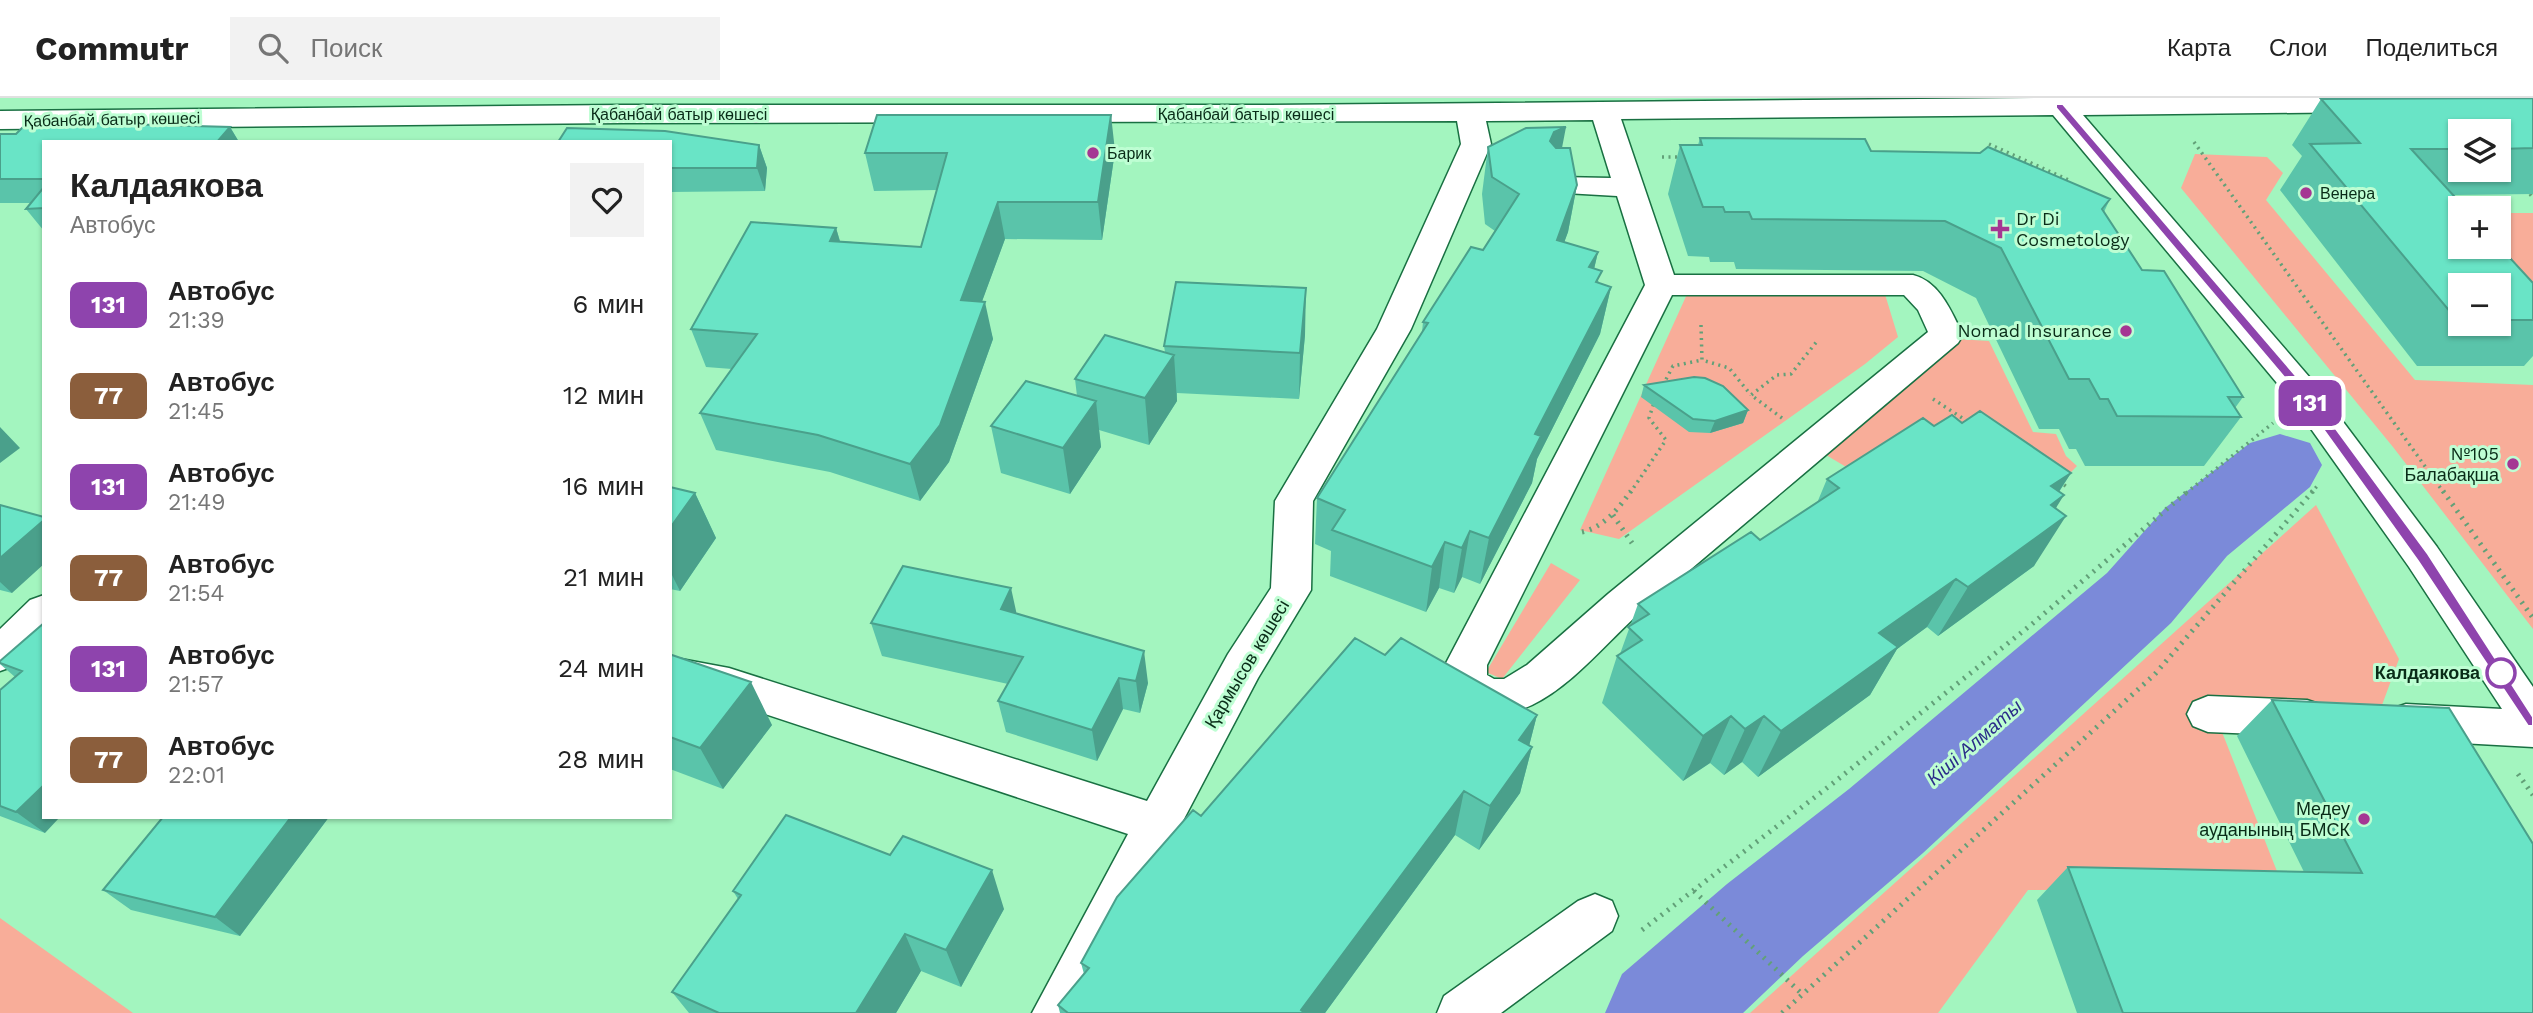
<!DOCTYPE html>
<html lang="ru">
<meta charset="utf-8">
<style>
body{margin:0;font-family:"Work Sans",sans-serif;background:#f2f2f2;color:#222;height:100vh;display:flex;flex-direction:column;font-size:26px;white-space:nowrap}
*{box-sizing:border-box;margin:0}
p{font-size:23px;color:#767676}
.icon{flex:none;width:38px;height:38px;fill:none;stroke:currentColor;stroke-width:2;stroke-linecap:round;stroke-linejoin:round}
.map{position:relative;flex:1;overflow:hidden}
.details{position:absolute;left:42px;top:42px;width:630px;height:679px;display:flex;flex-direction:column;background:#fff;border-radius:0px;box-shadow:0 2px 5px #0004}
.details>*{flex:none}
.badge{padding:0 14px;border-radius:10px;font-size:24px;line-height:46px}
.tools{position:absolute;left:2448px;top:21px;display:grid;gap:14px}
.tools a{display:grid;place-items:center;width:63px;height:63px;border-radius:0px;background:#fff;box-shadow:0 2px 5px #0004;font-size:35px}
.map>.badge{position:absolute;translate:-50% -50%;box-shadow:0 0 0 4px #fff}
.round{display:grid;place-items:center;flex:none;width:74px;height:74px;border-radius:0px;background:#f2f2f2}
.overview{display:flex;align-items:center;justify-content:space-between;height:119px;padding:0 28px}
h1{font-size:33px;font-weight:700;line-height:52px}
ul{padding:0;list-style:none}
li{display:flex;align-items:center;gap:21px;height:91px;padding:0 28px}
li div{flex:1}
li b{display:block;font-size:26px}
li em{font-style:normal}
li .badge{min-width:77px;font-weight:700;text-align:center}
header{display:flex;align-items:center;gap:42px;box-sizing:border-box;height:98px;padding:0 35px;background:#fff;border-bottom:2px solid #e0e0e0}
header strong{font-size:33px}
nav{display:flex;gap:38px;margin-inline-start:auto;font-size:24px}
.search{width:490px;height:63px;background:#f2f2f2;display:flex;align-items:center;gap:18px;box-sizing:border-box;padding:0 24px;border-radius:0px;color:#767676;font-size:26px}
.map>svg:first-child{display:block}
</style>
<header>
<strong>Commutr</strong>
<div class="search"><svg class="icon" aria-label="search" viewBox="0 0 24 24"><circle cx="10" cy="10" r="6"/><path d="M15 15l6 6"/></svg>Поиск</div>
<nav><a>Карта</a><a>Слои</a><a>Поделиться</a></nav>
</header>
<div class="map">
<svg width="2533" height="915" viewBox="0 0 2533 915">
<rect width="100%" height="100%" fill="#a3f5bf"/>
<path fill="#f8ad99" d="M 2195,56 L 2267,59 L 2283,75 L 2266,102 L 2415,282 L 2533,287 L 2533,531 L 2393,349 L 2181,90 Z
M 2427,114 L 2460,149 L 2499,149 L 2499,115 L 2533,115 L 2533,233 L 2499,187 L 2492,187 Z
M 1884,193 L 1898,239 L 1865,266 L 1619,441 L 1580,432 L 1688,194 Z
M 1957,241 L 1989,243 L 2033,334 L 2056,336 L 2066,358 L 2077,368 L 2037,409 L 1868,382 L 1821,354 Z
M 2316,407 L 2399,561 L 2375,626 L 2220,629 L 2284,791 L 2028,792 L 1938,915 L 1750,915 Z
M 1551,465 L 1580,482 L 1502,581 L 1486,574 Z
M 0,820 L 133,915 L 0,915 Z"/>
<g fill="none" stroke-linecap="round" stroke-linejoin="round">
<path fill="#7b8ad9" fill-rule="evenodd" d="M 2280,336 L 2310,345 L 2322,367 L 2310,389 L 2227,458 L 2171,525 L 1923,755 L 1803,858 L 1743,915 L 1605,915 L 1622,876 L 1727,786 L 1849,691 L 2107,475 L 2165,410 L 2250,345 Z"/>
<g stroke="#197042" stroke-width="3">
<path id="minor" d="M 2036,0 L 2381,0 L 2385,6 L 2381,12 L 2371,14 L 2083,17 L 2311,281 L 2437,449 L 2533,589 L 2533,649 L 2406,642 L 2391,637 L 2385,624 L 2391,611 L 2406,606 L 2502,611 L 2409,469 L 2287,297 L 2053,17 L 1621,21 L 1674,177 L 1913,177 C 1940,184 1951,213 1963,237 L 1958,245 C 1854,333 1749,422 1645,510 C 1609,541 1575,586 1532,607 C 1508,618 1472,620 1453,597 C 1445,589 1446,577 1445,567 L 1645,187 L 1617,98 L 1548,94 L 1544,88 L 1548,82 L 1559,79 L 1611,80 L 1593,22 L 1486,23 L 1491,46 L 1411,231 L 1313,403 L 1311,492 L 1258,580 L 1082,915 L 1032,915 L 1128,736 L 729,604 L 670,593 L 670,559 L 729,570 L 1147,703 L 1228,556 L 1271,490 L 1275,403 L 1377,231 L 1461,46 L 1457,23 L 622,25 L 0,31 L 0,13 L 622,7 L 1267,7 ZM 1672,197 L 1904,197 L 1918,212 L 1928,234 L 1608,496 L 1527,567 L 1504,581 L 1494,581 L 1487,577 L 1487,567 Z
M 44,497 L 44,538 L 14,568 L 0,573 L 0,531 L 30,502 Z
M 2208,598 L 2307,602 L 2322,607 L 2328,620 L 2322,633 L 2307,638 L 2208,634 L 2193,628 L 2187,616 L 2193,604 Z
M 1595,796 L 1612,803 L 1618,818 L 1612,833 L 1501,915 L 1437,915 L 1444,898 L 1578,803 Z"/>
</g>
<path stroke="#62a078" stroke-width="3.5" stroke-dasharray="2 4.5" stroke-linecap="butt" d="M 2194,44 L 2444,395
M 1989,46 L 2071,83
M 1662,59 L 1682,59
M 2530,96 L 2533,100
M 1701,227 L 1702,262 L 1729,270 L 1751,297
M 1663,287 L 1673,268 L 1702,262
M 1933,301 L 1970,325
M 1782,320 L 1751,297 L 1777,277 L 1791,276 L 1818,242
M 2059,383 L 2068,390
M 1630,395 L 1666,342 L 1649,320 L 1654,305
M 2186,395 L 2273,325
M 2311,395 L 2319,386"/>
<path stroke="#62a078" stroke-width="5" stroke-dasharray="2 6" stroke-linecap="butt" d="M 2443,393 L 2533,520
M 1613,417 L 1632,445
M 1582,434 C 1604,429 1618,411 1631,393
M 2518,676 L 2533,697
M 1694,793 L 1802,896
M 1642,832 L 1832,686 L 2032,526 L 2188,393
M 1782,915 L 2155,576 L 2313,393"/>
<use href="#minor" fill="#fff" fill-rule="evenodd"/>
</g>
<path fill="#5ac4aa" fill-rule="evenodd" d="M 2533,0 L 2533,96 L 2452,97 L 2533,185 L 2533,258 L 2524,268 L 2417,268 L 2280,92 L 2302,58 L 2292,47 L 2321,1 ZM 2460,33 L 2499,33 L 2499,72 L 2460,72 ZM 2460,187 L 2499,187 L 2499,226 L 2460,226 Z
M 87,23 L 88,26 L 230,29 L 239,44 L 44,44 L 44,133 L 26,111 L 31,105 L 0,105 L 0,36 L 16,36 Z
M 1700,40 L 1871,53 L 2110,101 L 2104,114 L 2142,172 L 2243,299 L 2235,310 L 2241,319 L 2204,368 L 2085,368 L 2076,351 L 2069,351 L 2059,331 L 2039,331 L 1976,200 L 1923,173 L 1736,171 L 1734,164 L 1710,164 L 1709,159 L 1688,158 L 1668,96 L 1680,47 L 1698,47 Z
M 670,44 L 759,47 L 767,70 L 765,93 L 670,94 Z
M 1488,49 L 1562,50 L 1577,87 L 1568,134 L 1564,144 L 1598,154 L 1594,171 L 1599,185 L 1611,189 L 1600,236 L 1537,361 L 1532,385 L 1480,486 L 1462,479 L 1454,495 L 1439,490 L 1426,514 L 1330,478 L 1331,453 L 1315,446 L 1317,400 L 1422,234 L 1423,224 L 1483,152 L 1495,133 L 1485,126 L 1482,96 Z
M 1115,53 L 1102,142 L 1005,141 L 982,203 L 993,241 L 949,364 L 920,403 L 830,374 L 716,352 L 700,315 L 732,271 L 706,269 L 691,231 L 836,130 L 840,143 L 921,149 L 937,92 L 874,93 L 865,55 Z
M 1305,237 L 1299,301 L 1177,295 L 1177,303 L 1149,347 L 1099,332 L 1101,349 L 1070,396 L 1001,375 L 991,328 L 1077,298 L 1075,281 L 1165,254 L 1164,248 Z
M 1644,287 L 1748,312 L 1743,325 L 1710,335 L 1689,334 L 1641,299 Z
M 1962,325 L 2071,375 L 2059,394 L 2056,411 L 2034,468 L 1938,538 L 1927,529 L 1897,551 L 1870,597 L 1758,679 L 1742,664 L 1724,677 L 1710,665 L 1683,683 L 1602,605 L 1617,558 L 1620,556 L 1638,506 L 1760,442 L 1817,405 L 1827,381 L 1934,328 Z
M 670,389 L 695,395 L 716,440 L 680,493 L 670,491 Z
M 0,407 L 12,495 L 0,492 Z
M 1017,516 L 1148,585 L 1140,615 L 1123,611 L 1097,663 L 1006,634 L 998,603 L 1008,586 L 882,558 L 871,525 Z
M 44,525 L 45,735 L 0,718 L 0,592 L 15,579 L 0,566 L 0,563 Z
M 670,559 L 772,627 L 723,691 L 670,671 Z
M 2272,602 L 2533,915 L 2077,915 L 2037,802 L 2068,769 L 2304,774 L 2237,638 Z
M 1537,617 L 1529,648 L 1532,649 L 1520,695 L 1479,752 L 1455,737 L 1325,915 L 1060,915 L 1058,907 L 1084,876 L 1081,865 L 1201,718 Z
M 163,719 L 329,719 L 240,838 L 131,812 L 103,792 Z
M 733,793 L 1004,811 L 961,889 L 921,873 L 896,915 L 689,915 L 672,894 L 738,801 Z"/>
<path fill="#4aa08b" d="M 1111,17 L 1115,53 L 1102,142 L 1098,104 Z
M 230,29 L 239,44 L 217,44 Z
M 1566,29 L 1557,76 L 1550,43 L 1554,34 Z
M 759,47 L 767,70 L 765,93 L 757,70 Z
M 1577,87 L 1568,134 L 1548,189 L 1557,142 Z
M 998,104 L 1005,141 L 969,239 L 961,202 Z
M 836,130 L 847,168 L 830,143 Z
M 1598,154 L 1587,201 L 1589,169 Z
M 1611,189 L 1600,236 L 1537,361 L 1532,385 L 1480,486 L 1489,440 L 1535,336 Z
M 1306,190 L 1305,237 L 1299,301 L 1300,255 Z
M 985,204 L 993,241 L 949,364 L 920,403 L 910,366 Z
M 1174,257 L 1177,303 L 1149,347 L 1145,300 Z
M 1096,303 L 1101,349 L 1070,396 L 1063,350 Z
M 1748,312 L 1743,325 L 1710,335 L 1715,323 Z
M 0,329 L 20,350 L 0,365 Z
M 2071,375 L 2039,424 L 2051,388 Z
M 695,395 L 716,440 L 680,493 L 670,473 L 670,430 Z
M 2064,397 L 2038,439 L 2066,418 L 2034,468 L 1938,538 L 1968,489 L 2051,407 Z
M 44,422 L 44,466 L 12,495 L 0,484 L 0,460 Z
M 1470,433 L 1462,479 L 1454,495 L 1462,450 Z
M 1445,444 L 1439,490 L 1426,514 L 1432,469 Z
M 1956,481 L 1927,529 L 1897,551 L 1870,597 L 1758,679 L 1781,633 L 1879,535 Z
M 1011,490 L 1018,522 L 1001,511 Z
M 1144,553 L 1148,585 L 1140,615 L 1136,583 Z
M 1119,580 L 1123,611 L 1097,663 L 1092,632 Z
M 751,584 L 772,627 L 723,691 L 700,650 Z
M 1537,617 L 1527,656 L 1532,649 L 1520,695 L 1479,752 L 1490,708 L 1519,642 Z
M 1731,618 L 1710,665 L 1683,683 L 1703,638 Z
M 1764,618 L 1742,664 L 1724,677 L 1745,631 Z
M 44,687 L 44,719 L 60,719 L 45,735 L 16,714 Z
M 1464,693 L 1455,737 L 1325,915 L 1301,915 L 1301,912 Z
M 291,719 L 329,719 L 240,838 L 215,819 Z
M 992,772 L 1004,811 L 961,889 L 946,852 Z
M 905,836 L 921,873 L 896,915 L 856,915 Z"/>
<path fill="#69e4c6" stroke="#4aa08b" stroke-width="2" d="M 2533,0 L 2533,50 L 2499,51 L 2499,33 L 2460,33 L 2460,51 L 2411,51 L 2465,110 L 2460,110 L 2460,149 L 2499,149 L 2499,148 L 2533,185 L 2533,222 L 2499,222 L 2499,187 L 2460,187 L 2460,222 L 2457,222 L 2310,46 L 2360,45 L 2321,1 Z
M 877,17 L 1111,17 L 1098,104 L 998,104 L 961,202 L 985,204 L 940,327 L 910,366 L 818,337 L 700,315 L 757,236 L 691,231 L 751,124 L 836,130 L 830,143 L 921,149 L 947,55 L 865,55 Z
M 87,23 L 85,25 L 230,29 L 217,44 L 44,44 L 44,81 L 0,81 L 0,36 L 16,36 L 28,24 Z
M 1566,29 L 1554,34 L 1550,43 L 1556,50 L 1570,50 L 1577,87 L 1557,142 L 1598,154 L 1589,169 L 1602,173 L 1596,184 L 1611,189 L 1535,336 L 1541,338 L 1489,440 L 1470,433 L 1462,450 L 1445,444 L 1432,469 L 1332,432 L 1345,412 L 1317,400 L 1428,225 L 1423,224 L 1471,149 L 1483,152 L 1519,96 L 1492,79 L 1488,49 L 1526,30 Z
M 567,30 L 665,33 L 759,47 L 757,70 L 670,70 L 670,44 L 558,44 Z
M 1700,40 L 1865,41 L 1871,53 L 1980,55 L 1988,49 L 2110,101 L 2102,111 L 2142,172 L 2164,173 L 2243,299 L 2228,299 L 2241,319 L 2117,318 L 2108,301 L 2100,301 L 2089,281 L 2069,281 L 2001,150 L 1945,123 L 1752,121 L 1749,114 L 1725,114 L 1723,109 L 1703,109 L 1680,47 L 1702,47 Z
M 44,89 L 44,110 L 26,111 Z
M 1176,184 L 1306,190 L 1300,255 L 1164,248 Z
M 1105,237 L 1174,257 L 1145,300 L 1075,281 Z
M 1694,279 L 1705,280 L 1723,288 L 1748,312 L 1715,323 L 1693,321 L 1644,287 Z
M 1026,283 L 1096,303 L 1063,350 L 991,328 Z
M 1980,313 L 2071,375 L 2051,388 L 2064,397 L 2051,407 L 2066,418 L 1968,489 L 1956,481 L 1879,535 L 1898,549 L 1781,633 L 1764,618 L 1745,631 L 1731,618 L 1703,638 L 1617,558 L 1642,542 L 1628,529 L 1649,516 L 1638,506 L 1751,434 L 1760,442 L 1839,390 L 1827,381 L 1923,320 L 1934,328 L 1952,317 L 1962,325 Z
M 670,389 L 695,395 L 670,430 Z
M 0,407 L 44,419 L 44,422 L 0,460 Z
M 903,468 L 1011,490 L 1001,511 L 1144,553 L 1136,583 L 1119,580 L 1092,632 L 998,603 L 1023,559 L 871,525 Z
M 44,525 L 44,687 L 16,714 L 0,708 L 0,592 L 22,573 L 0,565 L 0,563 Z
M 1355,540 L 1385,557 L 1401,540 L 1537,617 L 1519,642 L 1532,649 L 1490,708 L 1464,693 L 1301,912 L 1305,915 L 1068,915 L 1058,907 L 1089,870 L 1081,865 L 1117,799 L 1193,712 L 1201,718 Z
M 672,557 L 751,584 L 700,650 L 670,639 L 670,559 Z
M 2272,602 L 2449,610 L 2533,746 L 2533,915 L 2123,915 L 2068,769 L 2362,775 Z
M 786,717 L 890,757 L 903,738 L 992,772 L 946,852 L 905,836 L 856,915 L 719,915 L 672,894 L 741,797 L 733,793 Z
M 163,719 L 291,719 L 215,819 L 103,792 Z"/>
<path fill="#8e44ad" stroke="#fff" stroke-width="2" d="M 2056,6 L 2063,6 L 2303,286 L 2428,456 L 2533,619 L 2533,628 L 2528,628 L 2418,463 L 2295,292 L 2056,10 Z"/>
<g fill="#a53693" stroke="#befed3" stroke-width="2.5">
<circle cx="1093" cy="55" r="7"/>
<circle cx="2306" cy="95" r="7"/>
<path d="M1996.5 120.5h7v7h7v7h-7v7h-7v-7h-7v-7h7z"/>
<circle cx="2126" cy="233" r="7"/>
<circle cx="2513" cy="366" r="7"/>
<circle cx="2364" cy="721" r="7"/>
</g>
<circle fill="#fff" stroke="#8e44ad" stroke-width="3.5" cx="2501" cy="575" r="14"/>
<g text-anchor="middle" stroke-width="6" stroke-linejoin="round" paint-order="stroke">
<g font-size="16" fill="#092c18" stroke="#befed3">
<text x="679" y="22">Қабанбай батыр көшесі</text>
<text x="1246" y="22">Қабанбай батыр көшесі</text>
<text transform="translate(112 21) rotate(-1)" y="6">Қабанбай батыр көшесі</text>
</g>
<g font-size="16" fill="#092c18" stroke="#befed3" text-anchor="start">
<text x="1107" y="61">Барик</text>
<text x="2320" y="101">Венера</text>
</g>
<g font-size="18" fill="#092c18" stroke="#befed3" text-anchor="end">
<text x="2016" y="127" text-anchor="start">Dr Di<tspan x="2016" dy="21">Cosmetology</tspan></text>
<text x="2112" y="239">Nomad Insurance</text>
<text x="2499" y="362">№105<tspan x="2499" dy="21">Балабақша</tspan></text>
<text x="2350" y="717">Медеу<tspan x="2350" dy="21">ауданының БМСК</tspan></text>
</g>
<g font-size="18" fill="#092c18" stroke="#befed3">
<text transform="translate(1247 566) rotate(-59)" y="6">Қармысов көшесі</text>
</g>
<g font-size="18" font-weight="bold" fill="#092c18" stroke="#befed3" text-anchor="end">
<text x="2480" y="581">Калдаякова</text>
</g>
<g font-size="19" font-style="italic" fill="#2b2d89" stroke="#befed3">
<text transform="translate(1974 644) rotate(-41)" y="7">Кіші Алматы</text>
</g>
</g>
</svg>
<div class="tools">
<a><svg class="icon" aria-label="layers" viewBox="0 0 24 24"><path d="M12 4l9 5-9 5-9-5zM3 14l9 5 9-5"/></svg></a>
<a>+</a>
<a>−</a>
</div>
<b class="badge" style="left:2310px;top:305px;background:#8e44ad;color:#fff">131</b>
<section class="details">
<div class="overview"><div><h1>Калдаякова</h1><p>Автобус</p></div><a class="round"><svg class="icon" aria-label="heart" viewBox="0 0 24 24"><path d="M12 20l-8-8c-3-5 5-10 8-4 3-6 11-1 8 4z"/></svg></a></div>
<ul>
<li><span class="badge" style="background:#8e44ad;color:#fff">131</span><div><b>Автобус</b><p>21:39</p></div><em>6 мин</em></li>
<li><span class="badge" style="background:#8b5e3c;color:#fff">77</span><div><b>Автобус</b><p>21:45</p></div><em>12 мин</em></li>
<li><span class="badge" style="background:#8e44ad;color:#fff">131</span><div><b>Автобус</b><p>21:49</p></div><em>16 мин</em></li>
<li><span class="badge" style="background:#8b5e3c;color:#fff">77</span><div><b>Автобус</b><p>21:54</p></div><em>21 мин</em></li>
<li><span class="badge" style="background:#8e44ad;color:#fff">131</span><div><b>Автобус</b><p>21:57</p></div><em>24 мин</em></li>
<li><span class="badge" style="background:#8b5e3c;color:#fff">77</span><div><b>Автобус</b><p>22:01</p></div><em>28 мин</em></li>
</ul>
</section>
</div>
